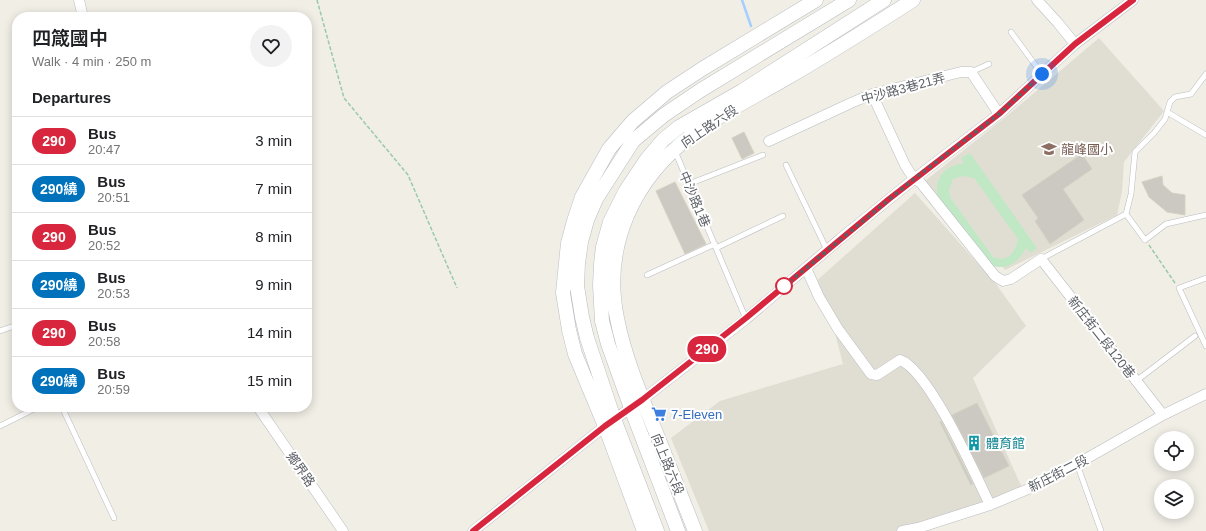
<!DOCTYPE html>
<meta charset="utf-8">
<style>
body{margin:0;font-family:Helvetica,"Noto Sans TC",sans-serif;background:#f2f2f2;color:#202124;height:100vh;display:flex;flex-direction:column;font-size:15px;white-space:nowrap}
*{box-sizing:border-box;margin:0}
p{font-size:13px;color:#757577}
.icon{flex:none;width:22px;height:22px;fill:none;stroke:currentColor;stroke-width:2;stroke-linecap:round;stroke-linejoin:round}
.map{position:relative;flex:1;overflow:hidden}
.details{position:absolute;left:12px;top:12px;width:300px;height:400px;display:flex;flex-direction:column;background:#fff;border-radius:16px;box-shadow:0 2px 10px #0003}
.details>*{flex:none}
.badge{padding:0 8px;border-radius:13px;font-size:14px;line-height:26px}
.controls{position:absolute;left:1154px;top:431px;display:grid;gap:8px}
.controls a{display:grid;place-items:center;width:40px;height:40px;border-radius:50%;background:#fff;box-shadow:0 2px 10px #0003;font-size:20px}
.you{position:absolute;width:20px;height:20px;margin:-10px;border:3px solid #fff;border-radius:50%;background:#1a73e8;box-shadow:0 0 0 6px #1a73e833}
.map>.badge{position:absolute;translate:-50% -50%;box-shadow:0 0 0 2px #fff}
h2{padding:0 20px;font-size:15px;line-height:36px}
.round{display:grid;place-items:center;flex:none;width:42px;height:42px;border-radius:21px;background:#f2f2f2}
.summary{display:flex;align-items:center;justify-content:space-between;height:68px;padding:0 20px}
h1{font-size:19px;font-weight:600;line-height:30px}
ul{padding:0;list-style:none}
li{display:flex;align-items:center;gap:12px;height:48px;padding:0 20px;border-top:1px solid #e0e0e0}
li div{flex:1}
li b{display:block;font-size:15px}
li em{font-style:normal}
li .badge{min-width:44px;font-weight:700;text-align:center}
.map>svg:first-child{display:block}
</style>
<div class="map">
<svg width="1206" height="531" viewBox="0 0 1206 531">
<rect width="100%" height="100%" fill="#f0eee5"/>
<path fill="#e0ded3" d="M 1099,38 L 1164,111 L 1124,162 L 1122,192 L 1117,215 L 1005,270 L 925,181 L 1008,115 Z
M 915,193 L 996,284 L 1026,326 L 973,378 L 1022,488 L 904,531 L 709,531 L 671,438 L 720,401 L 843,364 L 832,322 L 814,283 Z"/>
<path fill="#c1e8c5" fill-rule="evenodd" d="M 970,153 L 1037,248 L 1031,253 L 1026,248 C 1018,263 1007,271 990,265 L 937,195 C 936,175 944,167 964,163 L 961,158 ZM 963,176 L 974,178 L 1018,239 C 1015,253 1008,263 993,257 L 950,197 L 949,190 L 953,179 Z"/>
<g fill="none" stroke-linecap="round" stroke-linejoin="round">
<path stroke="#a6ceff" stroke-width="2.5" d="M 742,0 L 751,26"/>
</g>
<path fill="#cbc9c1" stroke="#d5d1c3" d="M 744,132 L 754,153 L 742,159 L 732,138 Z
M 1082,154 L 1092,169 L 1063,189 L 1084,220 L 1050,244 L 1035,221 L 1038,218 L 1022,195 Z
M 1162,176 L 1163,185 L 1172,193 L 1185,195 L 1185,215 L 1167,212 L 1149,197 L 1142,182 Z
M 675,182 L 706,244 L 685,254 L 656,191 Z
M 977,403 L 1009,466 L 984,478 L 952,415 Z
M 941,421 L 973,484 L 971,485 L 940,422 Z"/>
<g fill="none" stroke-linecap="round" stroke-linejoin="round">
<g stroke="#babcc1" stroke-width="6">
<path id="service" d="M 1011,32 L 1042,74
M 971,72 L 989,64
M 1167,112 L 1206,135
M 675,151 L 716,248
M 786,165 L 827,250
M 689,184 L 763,155
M 1126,214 L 1131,194 L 1135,152 L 1154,133 L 1165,119 L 1170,102 L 1175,97 L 1191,94 L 1206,74
M 1041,259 L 1126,214 L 1145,240 L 1166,224 L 1206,215
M 647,275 L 715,244
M 1206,278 L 1179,288 L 1206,346
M 746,319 L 716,248 L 783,216
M 0,331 L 17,325
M 1136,381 L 1195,336
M 62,407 L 114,518
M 0,426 L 38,407
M 1077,464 L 1101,531"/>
</g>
<g stroke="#babcc1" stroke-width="11">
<path id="minor" d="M 79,0 L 83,17
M 1037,0 L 1058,23 L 1075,44
M 872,94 L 905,165 L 914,179 L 920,182 L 995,276 L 1003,281 L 1011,279 L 1041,259 L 1163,415
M 769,141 L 851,103 L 872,94 L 961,72 L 971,72 L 999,114
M 806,268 L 819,297 L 838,329 L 871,374 L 877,375 L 900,360 C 929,370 975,474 990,505
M 258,407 L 343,531
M 473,531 L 605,426 L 642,400 L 746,319 L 840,239 L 914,179 L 999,114 L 1075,44 L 1133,0
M 902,531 L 918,528 L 990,505 L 1033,487 L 1077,464 L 1163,415 L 1206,394"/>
</g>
<g stroke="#babdc3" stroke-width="15">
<path id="secondary" d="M 644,531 L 605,426 L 575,354 L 569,330 L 563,293 L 568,243 L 574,221 L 582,197 L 609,149 L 633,121 L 667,92 L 702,69 L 816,0
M 657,531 L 614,419 L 587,338 L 582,317 L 577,286 L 578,263 L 581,242 L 587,220 L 596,199 L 633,141 L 664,115 L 701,90 L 849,0
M 678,531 L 631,408 L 608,344 L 602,321 L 600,285 L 601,264 L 603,247 L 610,222 L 625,192 L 647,159 L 663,140 L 679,127 L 742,91 L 884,0
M 695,531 C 683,501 671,470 659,440 C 643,400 625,360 617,318 C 602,246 634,178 692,135 C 721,113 754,97 785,79 C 828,54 871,27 913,0"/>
</g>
<path stroke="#99c9ad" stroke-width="1.5" stroke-dasharray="4 2" stroke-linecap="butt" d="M 317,0 L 344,98 L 408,175 L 457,288
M 1149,245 L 1175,283"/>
<use href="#service" stroke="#fff" stroke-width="5"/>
<use href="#minor" stroke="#fff" stroke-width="10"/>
<use href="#secondary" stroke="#fff" stroke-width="14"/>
</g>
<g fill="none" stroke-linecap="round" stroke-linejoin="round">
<g stroke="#fff" stroke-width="9">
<path id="line" d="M 473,531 L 605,426 L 642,400 L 746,318 L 889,199 L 999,114 L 1075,44 L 1133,0"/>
</g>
<use href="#line" stroke="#d7263d" stroke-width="6"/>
<path stroke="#5d6066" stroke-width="4" stroke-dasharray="0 7.2" d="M 784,286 L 782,288 L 914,179 L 999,114 L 1042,74"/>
</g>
<defs>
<g id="school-bare" transform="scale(1.2)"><path d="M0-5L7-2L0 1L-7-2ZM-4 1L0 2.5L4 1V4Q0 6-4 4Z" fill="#8d6e63" stroke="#fff" stroke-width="2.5" paint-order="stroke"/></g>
<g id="supermarket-bare" transform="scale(1.2)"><path d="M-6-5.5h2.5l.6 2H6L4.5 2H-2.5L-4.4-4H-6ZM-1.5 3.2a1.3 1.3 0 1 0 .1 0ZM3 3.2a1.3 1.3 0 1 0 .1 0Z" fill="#3f7fe0" stroke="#fff" stroke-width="2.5" paint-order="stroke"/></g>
<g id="building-bare" transform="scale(1.2)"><path d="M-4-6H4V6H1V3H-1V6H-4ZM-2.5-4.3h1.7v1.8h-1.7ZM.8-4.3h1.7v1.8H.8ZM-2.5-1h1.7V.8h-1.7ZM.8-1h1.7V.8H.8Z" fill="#0f9aa8" stroke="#fff" stroke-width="2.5" paint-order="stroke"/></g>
</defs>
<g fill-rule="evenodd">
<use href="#school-bare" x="1049" y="149"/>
<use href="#supermarket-bare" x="659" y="414"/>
<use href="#building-bare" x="974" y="443"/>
</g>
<circle fill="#fff" stroke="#d7263d" stroke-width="2" cx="784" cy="286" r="8"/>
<g text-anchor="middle" stroke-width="4" stroke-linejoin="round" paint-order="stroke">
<g font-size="13" fill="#5d6066" stroke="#fff">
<text transform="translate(903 88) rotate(-15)" y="5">中沙路3巷21弄</text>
<text transform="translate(709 126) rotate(-34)" y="5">向上路六段</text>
<text transform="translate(695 199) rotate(67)" y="5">中沙路1巷</text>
<text transform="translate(1102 337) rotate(52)" y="5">新庄街二段120巷</text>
<text transform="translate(668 464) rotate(68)" y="5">向上路六段</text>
<text transform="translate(301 469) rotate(55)" y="5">鄉界路</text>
<text transform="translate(1058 473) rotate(-27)" y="5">新庄街二段</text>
</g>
<g font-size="13" fill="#785e54" stroke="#fff" text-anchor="start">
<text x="1061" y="154">龍峰國小</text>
</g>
<g font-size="13" fill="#366cbe" stroke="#fff" text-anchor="start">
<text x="671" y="419">7-Eleven</text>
</g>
<g font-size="13" fill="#0d838f" stroke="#fff" text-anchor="start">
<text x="986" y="448">體育館</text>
</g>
</g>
</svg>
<div class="controls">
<a><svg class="icon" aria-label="locate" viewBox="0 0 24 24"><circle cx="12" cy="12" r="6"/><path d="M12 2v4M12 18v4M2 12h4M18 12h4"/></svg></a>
<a><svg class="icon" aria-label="layers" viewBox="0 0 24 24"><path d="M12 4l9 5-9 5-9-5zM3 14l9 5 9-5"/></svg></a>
</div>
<div class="you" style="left:1042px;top:74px"></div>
<b class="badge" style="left:707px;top:349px;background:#d7263d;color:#fff">290</b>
<section class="details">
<div class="summary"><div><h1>四箴國中</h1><p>Walk · 4 min · 250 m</p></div><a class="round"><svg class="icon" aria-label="heart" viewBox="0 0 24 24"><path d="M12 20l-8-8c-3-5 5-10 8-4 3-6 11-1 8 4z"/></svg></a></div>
<h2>Departures</h2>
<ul>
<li><span class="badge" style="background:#d7263d;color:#fff">290</span><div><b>Bus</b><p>20:47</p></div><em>3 min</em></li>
<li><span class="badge" style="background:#0072bc;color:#fff">290繞</span><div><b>Bus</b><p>20:51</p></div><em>7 min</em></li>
<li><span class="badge" style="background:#d7263d;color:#fff">290</span><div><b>Bus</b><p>20:52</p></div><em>8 min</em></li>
<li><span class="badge" style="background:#0072bc;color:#fff">290繞</span><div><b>Bus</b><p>20:53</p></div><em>9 min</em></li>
<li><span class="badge" style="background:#d7263d;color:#fff">290</span><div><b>Bus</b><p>20:58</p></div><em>14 min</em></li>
<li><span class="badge" style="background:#0072bc;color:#fff">290繞</span><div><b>Bus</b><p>20:59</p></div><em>15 min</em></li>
</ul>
</section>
</div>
